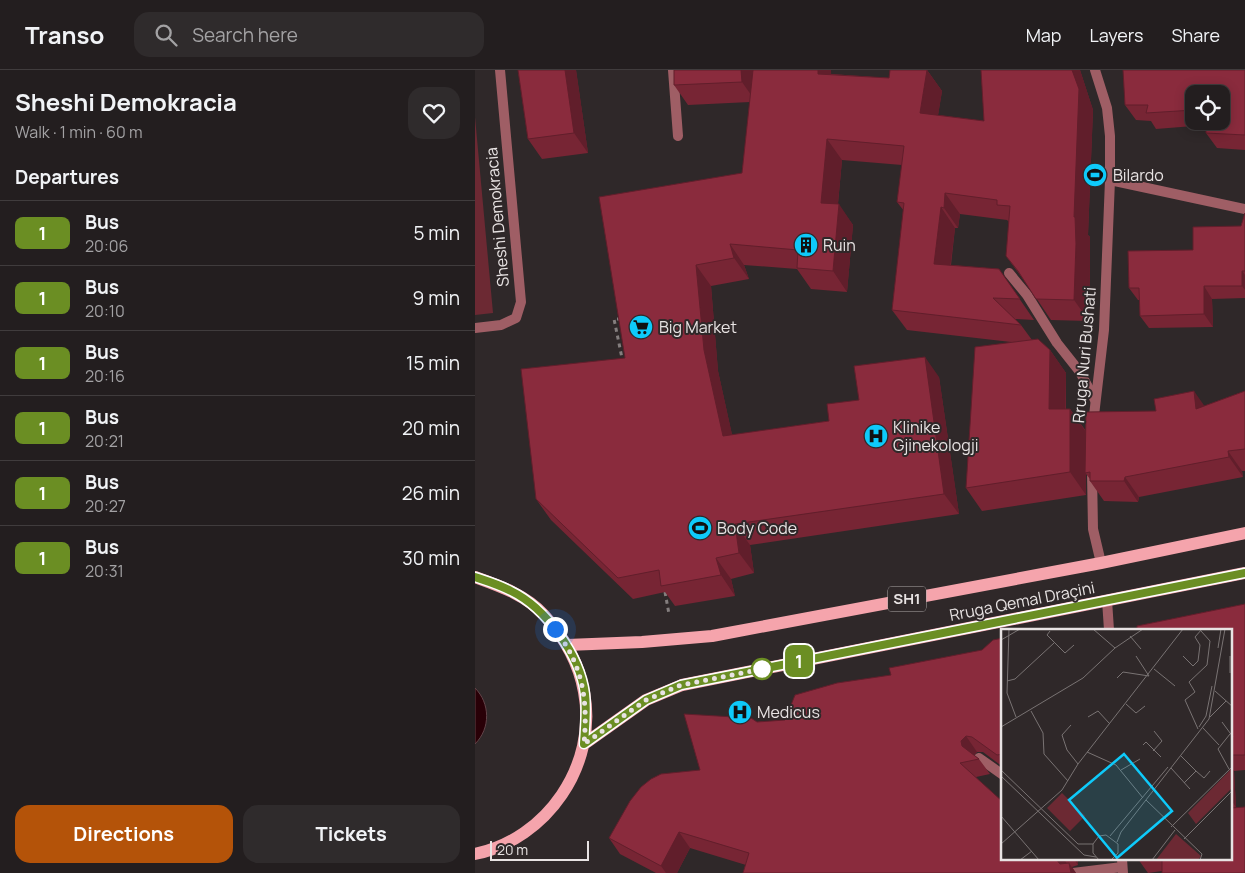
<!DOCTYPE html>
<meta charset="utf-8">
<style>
body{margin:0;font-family:Manrope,sans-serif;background:#2f2b2c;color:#f1f3f6;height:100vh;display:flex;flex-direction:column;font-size:19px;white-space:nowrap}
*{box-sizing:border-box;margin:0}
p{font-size:16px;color:#a3a2a4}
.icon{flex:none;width:28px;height:28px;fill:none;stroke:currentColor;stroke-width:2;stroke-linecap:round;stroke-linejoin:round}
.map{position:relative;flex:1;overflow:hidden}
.details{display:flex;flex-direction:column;background:#231e1f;width:475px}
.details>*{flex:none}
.badge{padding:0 10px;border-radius:8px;font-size:18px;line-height:32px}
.buttons{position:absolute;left:710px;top:15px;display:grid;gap:10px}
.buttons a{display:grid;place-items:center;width:45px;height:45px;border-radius:10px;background:#231e1f;box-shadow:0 2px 12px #0003,0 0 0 1px #403c3d;font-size:25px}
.scale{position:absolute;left:15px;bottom:12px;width:99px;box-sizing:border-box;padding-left:5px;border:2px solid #e8e3e3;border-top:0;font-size:14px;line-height:18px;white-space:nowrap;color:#e8e3e3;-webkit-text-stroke:4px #2f2829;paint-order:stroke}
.you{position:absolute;width:25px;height:25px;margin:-12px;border:4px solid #fff;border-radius:50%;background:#1a73e8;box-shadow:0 0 0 8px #1a73e833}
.map>.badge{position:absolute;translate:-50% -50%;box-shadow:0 0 0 2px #fff}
h2{padding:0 15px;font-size:19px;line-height:45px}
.round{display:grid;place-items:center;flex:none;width:52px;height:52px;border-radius:15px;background:#2f2b2c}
.headline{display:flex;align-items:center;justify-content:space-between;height:85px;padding:0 15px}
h1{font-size:24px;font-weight:700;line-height:38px}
.primary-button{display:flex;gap:10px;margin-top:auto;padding:10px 15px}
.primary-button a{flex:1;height:58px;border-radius:15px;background:#b45309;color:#fff;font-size:20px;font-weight:700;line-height:58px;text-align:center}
.primary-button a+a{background:#2f2b2c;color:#f1f3f6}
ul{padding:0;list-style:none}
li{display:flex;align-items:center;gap:15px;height:65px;padding:0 15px;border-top:1px solid #403c3d}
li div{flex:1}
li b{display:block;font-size:19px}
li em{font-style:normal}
li .badge{min-width:55px;font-weight:700;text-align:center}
header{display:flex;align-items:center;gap:30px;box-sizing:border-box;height:70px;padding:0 25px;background:#231e1f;border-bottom:1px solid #403c3d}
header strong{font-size:24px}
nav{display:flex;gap:28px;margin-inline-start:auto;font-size:18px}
.search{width:350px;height:45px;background:#2f2b2c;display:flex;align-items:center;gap:12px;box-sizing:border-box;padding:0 18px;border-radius:15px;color:#a3a2a4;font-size:19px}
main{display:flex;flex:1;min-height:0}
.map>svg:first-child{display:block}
</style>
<header>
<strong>Transo</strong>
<div class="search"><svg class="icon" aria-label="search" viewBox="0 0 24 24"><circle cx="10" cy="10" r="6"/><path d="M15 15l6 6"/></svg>Search here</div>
<nav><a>Map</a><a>Layers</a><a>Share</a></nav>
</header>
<main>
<section class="details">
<div class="headline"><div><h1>Sheshi Demokracia</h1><p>Walk · 1 min · 60 m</p></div><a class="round"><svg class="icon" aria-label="heart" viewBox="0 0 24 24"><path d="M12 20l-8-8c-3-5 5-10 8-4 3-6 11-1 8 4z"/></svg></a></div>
<h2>Departures</h2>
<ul>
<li><span class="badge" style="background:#6b8e23;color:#fff">1</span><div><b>Bus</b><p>20:06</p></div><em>5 min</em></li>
<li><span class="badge" style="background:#6b8e23;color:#fff">1</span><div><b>Bus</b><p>20:10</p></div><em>9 min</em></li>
<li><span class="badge" style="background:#6b8e23;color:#fff">1</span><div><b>Bus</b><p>20:16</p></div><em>15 min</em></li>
<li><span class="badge" style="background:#6b8e23;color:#fff">1</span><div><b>Bus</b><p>20:21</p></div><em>20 min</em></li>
<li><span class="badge" style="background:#6b8e23;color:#fff">1</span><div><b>Bus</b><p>20:27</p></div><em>26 min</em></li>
<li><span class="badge" style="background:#6b8e23;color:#fff">1</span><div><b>Bus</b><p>20:31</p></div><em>30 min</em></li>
</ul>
<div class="primary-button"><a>Directions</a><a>Tickets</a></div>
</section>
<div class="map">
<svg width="770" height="803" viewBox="0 0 770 803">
<rect width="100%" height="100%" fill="#2f2829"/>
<path fill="#6c2933" d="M 0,47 L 18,243 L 0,245 Z"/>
<path fill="#290007" stroke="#624449" d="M 0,618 C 15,633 16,658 0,674 Z"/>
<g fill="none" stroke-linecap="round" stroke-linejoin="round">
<path stroke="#847e7e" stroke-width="3" stroke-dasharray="4 4" stroke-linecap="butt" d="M 146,249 L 139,249 L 148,293
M 190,522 L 194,544"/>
<path stroke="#9f5e65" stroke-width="10" d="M 198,0 L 203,66
M 534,203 L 552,225 L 582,273 L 605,302 L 620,330
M 0,258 L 26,255 L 41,248 L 46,232 L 25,0
M 598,803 L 647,797"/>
<path stroke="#9f5e65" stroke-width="10" d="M 635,110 L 770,139
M 618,354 L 629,260 L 635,110 L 635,66 L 632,38 L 620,0
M 617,403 L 618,459 L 626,493
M 632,530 L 634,560
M 504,688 L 528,705
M 647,789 L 648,803"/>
<path stroke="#f5a4ac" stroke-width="12" d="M 0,507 C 25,516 51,525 69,545 C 89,567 104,593 109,622 C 123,695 72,769 0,784
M 92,575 L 167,572 L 237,566 L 626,493 L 770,463
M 109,674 L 171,630 L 207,615 L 770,503"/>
</g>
<path fill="#772534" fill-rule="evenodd" d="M 43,0 L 101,0 L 113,83 L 67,89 L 53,69 Z
M 452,0 L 467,21 L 463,45 L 509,51 L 506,0 L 605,0 L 618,40 L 613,165 L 615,167 L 615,195 L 614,251 L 576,250 L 551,213 L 531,186 L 534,152 L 532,150 L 485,144 L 483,158 L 480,158 L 476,195 L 524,199 L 559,250 L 540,249 L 546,255 L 557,270 L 575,280 L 591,303 L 591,339 L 595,339 L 611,361 L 681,341 L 729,336 L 770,321 L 770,401 L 767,401 L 768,407 L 664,427 L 663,432 L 629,431 L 615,411 L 615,409 L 611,404 L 611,425 L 507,441 L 491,418 L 536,272 L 432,260 L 417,240 L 429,141 L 422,132 L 427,95 L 367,90 L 363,134 L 378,155 L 372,222 L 336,219 L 322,199 L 269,195 L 274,209 L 236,216 L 243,301 L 257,365 L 354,351 L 384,330 L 464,307 L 484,444 L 275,475 L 279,503 L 256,509 L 260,526 L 200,536 L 190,522 L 158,529 L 76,450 L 61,429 L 267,103 L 275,32 L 213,35 L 199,15 L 356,4 L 414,8 Z
M 770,0 L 770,80 L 742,78 L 731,63 L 731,55 L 681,59 L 676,51 L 661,50 L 650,35 ZM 719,24 L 746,51 L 719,51 Z
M 770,143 L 770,228 L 737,229 L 738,257 L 674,258 L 665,246 L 665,230 L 663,230 L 654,218 L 766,156 Z
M 770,534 L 770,700 L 759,701 L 761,737 L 760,738 L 770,737 L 770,803 L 687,803 L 687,801 L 673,803 L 663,789 L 756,789 L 756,560 L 662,560 L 662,556 Z
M 528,568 L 528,697 L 508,682 L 502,682 L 499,685 L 504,689 L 515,704 L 501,707 L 528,789 L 603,789 L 603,795 L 597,797 L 601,803 L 268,803 L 271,795 L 215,778 L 202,803 L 181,803 L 145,784 L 134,768 L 225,700 L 282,652 L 310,650 L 416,605 L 507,580 Z"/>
<path fill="#611e2b" d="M 90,0 L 101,0 L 113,83 L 99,63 Z
M 266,0 L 279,0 L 281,32 L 267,12 Z
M 343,0 L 356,0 L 357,24 L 343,4 Z
M 452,0 L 467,21 L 460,64 L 445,43 Z
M 597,0 L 605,0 L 618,40 L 613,165 L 615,167 L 615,195 L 614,251 L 599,230 Z
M 352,69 L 367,90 L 361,154 L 346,133 Z
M 470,123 L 485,144 L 483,158 L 469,138 Z
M 364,134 L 378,155 L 372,222 L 358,201 Z
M 466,137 L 480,158 L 473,215 L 459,194 Z
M 255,174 L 269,195 L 274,209 L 259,188 Z
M 221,195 L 236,216 L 243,301 L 262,387 L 248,366 L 229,280 Z
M 767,201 L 770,205 L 770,220 L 767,216 Z
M 729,216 L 737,229 L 738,257 L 729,244 Z
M 575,280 L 591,303 L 590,362 L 574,339 Z
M 450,287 L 464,307 L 484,444 L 469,424 Z
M 719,321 L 733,341 L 721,339 Z
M 595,339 L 611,362 L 611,425 L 595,402 Z
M 753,381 L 767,401 L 768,407 L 754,387 Z
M 650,407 L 664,427 L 663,432 L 649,411 Z
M 260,454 L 275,475 L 279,503 L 264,483 Z
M 241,488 L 256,509 L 260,526 L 246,505 Z
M 491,666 L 502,682 L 497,687 L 498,691 L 487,676 L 486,671 Z
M 756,698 L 759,701 L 761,737 L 756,730 Z
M 204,762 L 215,778 L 202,803 L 191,803 L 186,796 Z
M 581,789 L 589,789 L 594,797 L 591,803 Z
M 599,789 L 603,789 L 603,795 Z
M 594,793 L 601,803 L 596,803 Z"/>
<path fill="#8a2b3d" stroke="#611e2b" d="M 43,0 L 90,0 L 99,63 L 53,69 Z
M 199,0 L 266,0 L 267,12 L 199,15 Z
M 278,0 L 343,0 L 343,4 L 414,8 L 415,0 L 452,0 L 445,43 L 509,51 L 506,0 L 597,0 L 604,19 L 599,147 L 600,147 L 601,174 L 599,230 L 561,229 L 543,201 L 531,186 L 535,136 L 522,135 L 522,130 L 470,123 L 469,138 L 466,137 L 459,194 L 524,199 L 545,229 L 518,228 L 546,255 L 417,240 L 429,133 L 422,132 L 429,76 L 352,69 L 346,133 L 364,134 L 358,201 L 322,198 L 323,180 L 255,174 L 259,188 L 221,195 L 229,280 L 248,366 L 354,351 L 352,334 L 384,330 L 379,296 L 450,287 L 469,424 L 260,454 L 264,483 L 241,488 L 246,505 L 186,516 L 184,500 L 143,508 L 61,429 L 46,299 L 150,288 L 124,127 L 267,103 Z
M 648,0 L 770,0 L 770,65 L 731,63 L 731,51 L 746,51 L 746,24 L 719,24 L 719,40 L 671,43 L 673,35 L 650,35 Z
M 770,143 L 770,201 L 767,201 L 767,216 L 729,216 L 729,244 L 665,246 L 664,218 L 654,218 L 653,181 L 718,180 L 718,157 L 766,156 Z
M 563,269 L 575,280 L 574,339 L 595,339 L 595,402 L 491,418 L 500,277 Z
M 719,321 L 721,339 L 770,321 L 770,379 L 753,381 L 754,387 L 650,407 L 649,411 L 615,411 L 615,402 L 610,403 L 611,342 L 681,341 L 679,329 Z
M 770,534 L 770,685 L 756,685 L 756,560 L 662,560 L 662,556 Z
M 528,568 L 528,684 L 522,685 L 497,667 L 491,666 L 486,671 L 487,676 L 504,689 L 485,693 L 528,732 L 528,789 L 581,789 L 585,794 L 594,793 L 596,803 L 268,803 L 274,783 L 204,762 L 186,796 L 134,768 L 155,731 L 166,717 L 176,709 L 186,704 L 225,700 L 209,644 L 276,648 L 282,652 L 310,650 L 320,625 L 362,613 L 416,605 L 414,598 L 507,580 L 518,570 Z
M 770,737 L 770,803 L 687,803 L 687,789 L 756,789 L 756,738 Z"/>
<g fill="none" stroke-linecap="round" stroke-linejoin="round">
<g stroke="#fff" stroke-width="11">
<path id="line" d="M 0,507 C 12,511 25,515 36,521 C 71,538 105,585 110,624 C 112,640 110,657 109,674 L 171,630 L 206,615 L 770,503"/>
</g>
<use href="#line" stroke="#6b8e23" stroke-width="8"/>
<path stroke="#e8e3e3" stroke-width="5" stroke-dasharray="0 9" d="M 80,559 C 108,596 113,629 109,674 L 171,630 L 206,615 L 287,599"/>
</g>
<defs>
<g id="stadium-disc" transform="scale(1.25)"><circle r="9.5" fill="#0ecafa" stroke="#2f2829"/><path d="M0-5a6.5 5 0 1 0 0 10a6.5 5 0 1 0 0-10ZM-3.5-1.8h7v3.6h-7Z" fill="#111"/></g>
<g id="building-disc" transform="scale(1.25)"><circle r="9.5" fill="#0ecafa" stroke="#2f2829"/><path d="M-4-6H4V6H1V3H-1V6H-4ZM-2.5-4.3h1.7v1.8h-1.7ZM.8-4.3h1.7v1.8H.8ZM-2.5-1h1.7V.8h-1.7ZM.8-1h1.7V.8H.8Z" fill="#111"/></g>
<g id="supermarket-disc" transform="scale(1.25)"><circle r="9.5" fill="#0ecafa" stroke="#2f2829"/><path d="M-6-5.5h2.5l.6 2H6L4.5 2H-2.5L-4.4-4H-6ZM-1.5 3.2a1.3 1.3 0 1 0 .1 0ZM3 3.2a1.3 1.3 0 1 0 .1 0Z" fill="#111"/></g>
<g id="hospital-disc" transform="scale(1.25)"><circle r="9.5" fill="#0ecafa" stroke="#2f2829"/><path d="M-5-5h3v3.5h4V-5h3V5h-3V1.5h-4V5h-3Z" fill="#111"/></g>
</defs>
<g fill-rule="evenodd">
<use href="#stadium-disc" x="620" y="105"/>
<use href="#building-disc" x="331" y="175"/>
<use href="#supermarket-disc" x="166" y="257"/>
<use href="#hospital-disc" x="401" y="366"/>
<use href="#stadium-disc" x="225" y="458"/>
<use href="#hospital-disc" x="265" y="642"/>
</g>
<circle fill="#fff" stroke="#6b8e23" stroke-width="2.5" cx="287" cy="599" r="10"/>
<g text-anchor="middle" stroke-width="4" stroke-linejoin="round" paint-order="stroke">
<rect fill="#2f2829" stroke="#b0abab" stroke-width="1" x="413" y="516.5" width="38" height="25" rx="4"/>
<g font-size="15" font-weight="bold" fill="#e8e3e3">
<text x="432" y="534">SH1</text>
</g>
<g font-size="16" fill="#e8e3e3" stroke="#2f2829" text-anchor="start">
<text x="638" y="111">Bilardo</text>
<text x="348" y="181">Ruin</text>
<text x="184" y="263">Big Market</text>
<text x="418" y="363">Klinike<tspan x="418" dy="18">Gjinekologji</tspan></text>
<text x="242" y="464">Body Code</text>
<text x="282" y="648">Medicus</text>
</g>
<g font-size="16" fill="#e8e3e3" stroke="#2f2829">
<text transform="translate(22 147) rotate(-95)" y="6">Sheshi Demokracia</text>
<text transform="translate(609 285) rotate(-85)" y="6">Rruga Nuri Bushati</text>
<text transform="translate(547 531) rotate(-11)" y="6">Rruga Qemal Draçini</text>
</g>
</g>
<g transform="translate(526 559)">
<rect width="231" height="231" fill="#2f2829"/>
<path d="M 231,139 L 231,159 L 195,195 L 187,184 ZM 61,164 L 84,187 L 69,202 L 46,179 ZM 175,205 L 200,227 L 197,231 L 155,231 Z" fill="#6c2933"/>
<path fill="none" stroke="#797373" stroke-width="1" d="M 8,0 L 6,64 L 15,88M 92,0 L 114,19M 49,2 L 46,6 L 64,24 L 73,16M 129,7 L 140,20M 0,11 L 19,0M 217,19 L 220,0M 135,27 L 148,47M 182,27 L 192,37 L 197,32 L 199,16 L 194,8 L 201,0M 229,27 L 229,44M 153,40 L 174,57M 116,49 L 122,43 L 148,47M 6,52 L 14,50 L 53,14M 214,62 L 232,78M 125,75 L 135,84 L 144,77M 30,82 L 42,104 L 43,125 L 67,152M 87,88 L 97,82 L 108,94M 209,88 L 225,72M 221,93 L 232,108M 70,96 L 61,106 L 66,121 L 77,135M 0,98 L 82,49 L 114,19 L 142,0M 198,98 L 205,87 L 211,57M 202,99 L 218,116M 197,100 L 184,71 L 194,63 L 188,53 L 206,36 L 209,12 L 200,2M 142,116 L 145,113 L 160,128M 152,122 L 161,112 L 153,102M 86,123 L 115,136 L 142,169M 180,127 L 195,142M 170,139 L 189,160M 228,140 L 217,120 L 229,105M 0,141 L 77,215 L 92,215M 120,141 L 139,130M 0,147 L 83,226 L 95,228M 183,154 L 195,142 L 203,149 L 209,142M 145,171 L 201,225 L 199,231M 0,187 L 38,231M 170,198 L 232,137M 109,207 L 167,138M 183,210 L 232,161M 116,213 L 120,203 L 208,90 L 224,0M 0,215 L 61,161 L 77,135 L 182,0M 19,231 L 31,222M 98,231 L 92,224 L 92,215 L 98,207 L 105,206 L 117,215 L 117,224 L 110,231M 151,231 L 174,201"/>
<path fill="#0ecafa" fill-opacity="0.15" stroke="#0ecafa" stroke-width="2.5" d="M 123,125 L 171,182 L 116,229 L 68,171 Z"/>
<rect width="231" height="231" fill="none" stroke="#e8e3e3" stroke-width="2.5"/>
</g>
</svg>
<div class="buttons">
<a><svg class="icon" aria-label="locate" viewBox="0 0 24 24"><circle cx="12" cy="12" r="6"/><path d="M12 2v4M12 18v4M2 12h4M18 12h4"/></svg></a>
</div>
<div class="scale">20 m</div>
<div class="you" style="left:80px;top:559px"></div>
<b class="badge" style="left:324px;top:591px;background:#6b8e23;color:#fff">1</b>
</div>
</main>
